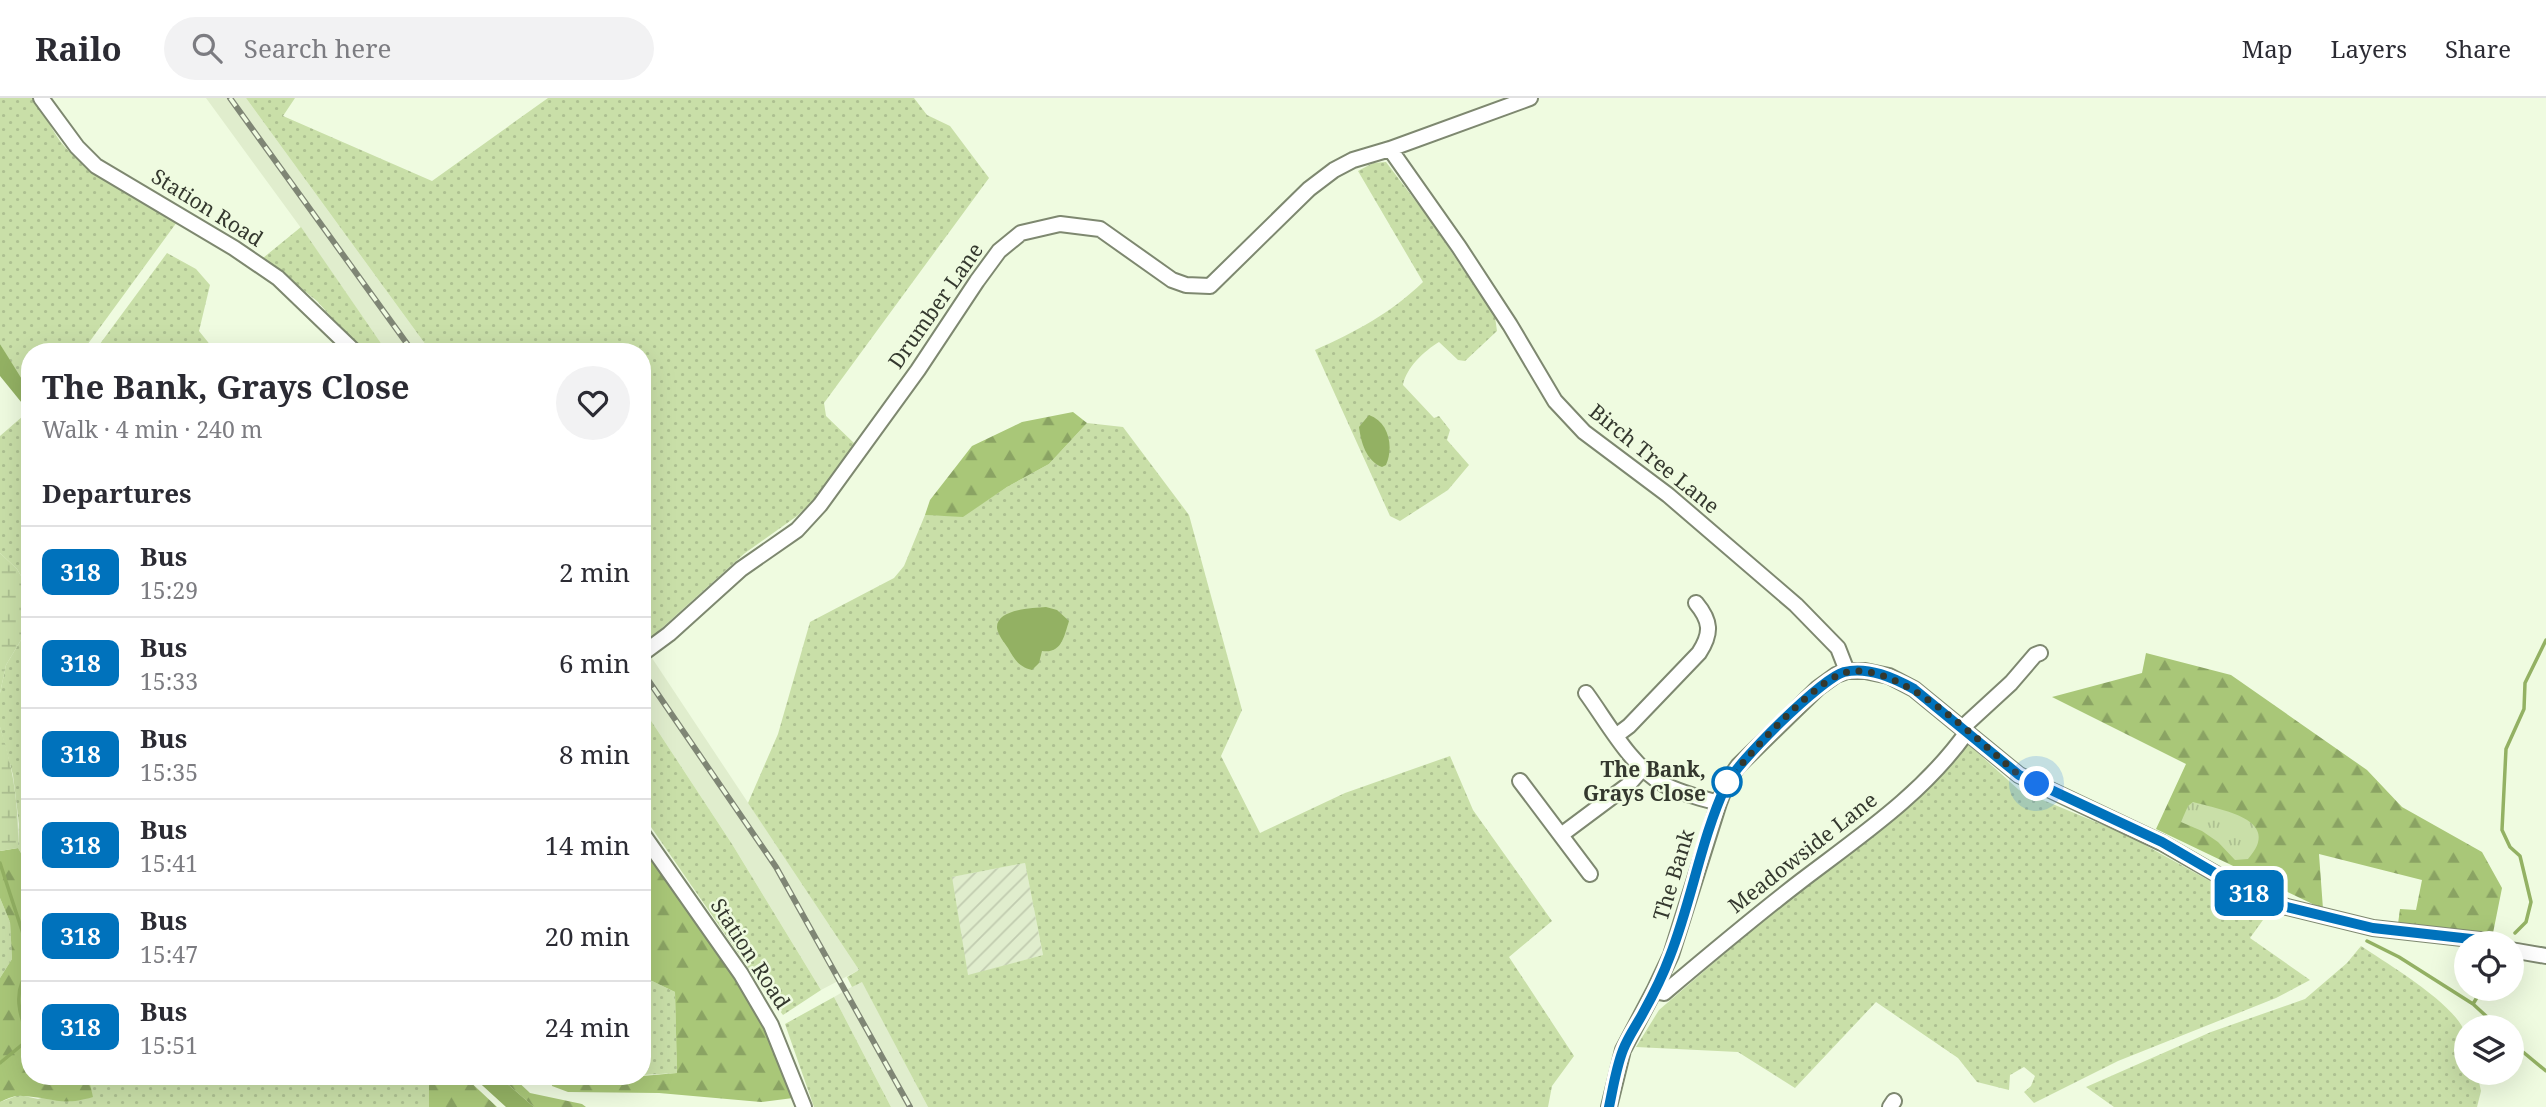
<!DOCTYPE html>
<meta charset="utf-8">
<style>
body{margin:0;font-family:"Noto Serif",serif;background:#f2f2f3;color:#2b2b33;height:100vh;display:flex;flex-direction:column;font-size:26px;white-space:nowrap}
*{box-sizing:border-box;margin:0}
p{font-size:23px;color:#7c7c81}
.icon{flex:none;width:38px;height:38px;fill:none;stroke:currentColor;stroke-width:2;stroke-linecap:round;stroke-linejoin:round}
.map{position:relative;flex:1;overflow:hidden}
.panel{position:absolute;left:21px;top:245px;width:630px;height:742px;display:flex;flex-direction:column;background:#fff;border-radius:28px;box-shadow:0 7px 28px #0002}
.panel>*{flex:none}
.badge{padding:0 14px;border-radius:10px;font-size:24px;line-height:46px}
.controls{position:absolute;left:2454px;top:833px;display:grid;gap:14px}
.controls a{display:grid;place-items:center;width:70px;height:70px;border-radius:50%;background:#fff;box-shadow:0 7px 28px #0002;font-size:35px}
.you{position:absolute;width:35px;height:35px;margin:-18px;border:5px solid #fff;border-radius:50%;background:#1a73e8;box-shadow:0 0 0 10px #1a73e833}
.map>.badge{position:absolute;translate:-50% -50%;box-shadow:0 0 0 4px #fff}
h2{padding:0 21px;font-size:26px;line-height:63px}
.round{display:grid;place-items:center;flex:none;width:74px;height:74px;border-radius:37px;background:#f2f2f3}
.head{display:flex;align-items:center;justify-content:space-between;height:119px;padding:0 21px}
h1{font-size:33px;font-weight:700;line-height:52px}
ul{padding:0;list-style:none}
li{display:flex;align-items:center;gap:21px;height:91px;padding:0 21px;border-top:2px solid #e1e1e2}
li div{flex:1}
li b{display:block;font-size:26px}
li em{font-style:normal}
li .badge{min-width:77px;font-weight:700;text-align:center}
header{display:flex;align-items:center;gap:42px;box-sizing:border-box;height:98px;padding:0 35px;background:#fff;border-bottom:2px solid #e1e1e2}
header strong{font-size:33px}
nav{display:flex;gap:38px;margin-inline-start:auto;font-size:24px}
.search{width:490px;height:63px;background:#f2f2f3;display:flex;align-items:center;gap:18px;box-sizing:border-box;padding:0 24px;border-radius:38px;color:#7c7c81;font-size:26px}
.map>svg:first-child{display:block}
</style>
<header>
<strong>Railo</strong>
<div class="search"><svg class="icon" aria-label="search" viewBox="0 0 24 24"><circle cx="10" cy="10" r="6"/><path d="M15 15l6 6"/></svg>Search here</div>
<nav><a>Map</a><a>Layers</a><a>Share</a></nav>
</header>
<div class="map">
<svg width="2546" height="1009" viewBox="0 0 2546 1009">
<defs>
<pattern id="industrial-furrows" width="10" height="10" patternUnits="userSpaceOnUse" patternTransform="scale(1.75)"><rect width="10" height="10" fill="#e0edcd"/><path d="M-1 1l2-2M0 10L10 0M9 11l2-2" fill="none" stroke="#c1ccb0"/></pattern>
<pattern id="grass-dots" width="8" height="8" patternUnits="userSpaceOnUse" patternTransform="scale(1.75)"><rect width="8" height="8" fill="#c9dfa8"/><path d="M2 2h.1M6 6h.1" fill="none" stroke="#adc091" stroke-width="1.8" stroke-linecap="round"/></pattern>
<pattern id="forest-firs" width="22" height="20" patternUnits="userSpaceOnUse" patternTransform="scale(1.75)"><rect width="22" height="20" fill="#a9c778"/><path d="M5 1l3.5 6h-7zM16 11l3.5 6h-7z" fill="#8aa363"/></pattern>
<pattern id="wetland-marsh" width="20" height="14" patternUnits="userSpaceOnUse" patternTransform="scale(1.75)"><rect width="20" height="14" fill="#c9dfa8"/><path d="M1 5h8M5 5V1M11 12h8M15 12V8" fill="none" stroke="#adc091"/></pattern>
<pattern id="park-tufts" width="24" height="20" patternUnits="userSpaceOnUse" patternTransform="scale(1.75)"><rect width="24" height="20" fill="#c9dfa8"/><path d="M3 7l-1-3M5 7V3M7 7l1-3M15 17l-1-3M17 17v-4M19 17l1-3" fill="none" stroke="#adc091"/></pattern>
</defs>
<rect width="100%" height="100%" fill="#effbe0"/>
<path fill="#e0edcd" d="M 206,0 L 246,0 L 431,254 L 387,254 L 301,130 Z
M 652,560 L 859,872 L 821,892 L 732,746 L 642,609 L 642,562 L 645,565 Z
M 862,883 L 928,1009 L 891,1009 L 834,899 Z"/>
<path fill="url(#industrial-furrows)" d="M 1025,765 L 1043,857 L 967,878 L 951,779 Z"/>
<path fill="url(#grass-dots)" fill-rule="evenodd" d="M 0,0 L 33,0 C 46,15 52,35 65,49 C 95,82 140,102 177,124 L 82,254 L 30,254 L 30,301 L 27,304 L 25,290 L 0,246 Z
M 246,0 L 295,0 L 283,18 L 432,83 L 548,0 L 914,0 L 927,17 L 950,28 L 989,80 L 824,305 L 826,318 L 856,347 L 823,393 L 797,418 L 745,455 L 642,548 L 642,254 L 431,254 Z
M 1386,64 L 1430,122 L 1495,219 L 1497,233 L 1465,263 L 1458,262 L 1439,244 C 1424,253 1406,270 1403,287 L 1434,320 L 1439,318 L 1450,332 L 1447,342 L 1469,367 L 1448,392 L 1400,423 L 1390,418 L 1315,252 C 1355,234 1391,215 1423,184 L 1358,73 L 1373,65 Z
M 301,129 L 387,254 L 362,254 L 317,203 L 263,160 Z
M 167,155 L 196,171 L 210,187 L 199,233 L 216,254 L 94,254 Z
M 23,318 L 30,329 L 30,493 L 17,471 L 0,455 L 0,338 Z
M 1087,325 L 1123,329 L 1189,417 L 1242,612 L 1221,658 L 1260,735 L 1345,695 L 1450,658 L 1473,712 L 1552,823 L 1509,859 L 1574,958 L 1552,988 L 1548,1009 L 928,1009 L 862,884 L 852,889 L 847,879 L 859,872 L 748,705 L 778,636 L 810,524 L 894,480 L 904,468 L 925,417 L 963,418 L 1007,389 L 1049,366 ZM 1025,765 L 1043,857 L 968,877 L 952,779 Z
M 30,527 L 30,770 L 18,750 L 19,726 L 13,677 L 0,629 L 0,595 L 6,567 Z
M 642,609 L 732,746 L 821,892 L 783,917 L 765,894 L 642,716 Z
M 1968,646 L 2019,692 L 2125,736 L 2268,815 L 2250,840 L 2310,882 L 2276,900 L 2118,963 L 2034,1005 L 2024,994 L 2031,988 L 2035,978 L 2024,969 L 2010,977 L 2009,992 L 1977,984 L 1958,960 L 1876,904 L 1795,990 L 1738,954 L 1636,949 L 1659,912 Z
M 0,800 L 10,824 L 12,861 L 0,880 Z
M 2361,848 C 2386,865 2459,908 2465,936 C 2468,948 2466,963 2466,975 L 2477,975 L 2481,993 L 2477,1009 L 2114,1009 L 2086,989 L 2211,934 L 2305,901 L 2347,865 Z
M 642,881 L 652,883 L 675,894 L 677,975 L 642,977 Z
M 834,899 L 891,1009 L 814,1009 L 785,926 Z
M 80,978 L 429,978 L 429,1009 L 0,1009 L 0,1004 L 19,997 L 38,1001 L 90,986 Z"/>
<path fill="url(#forest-firs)" d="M 1073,314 L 1087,325 L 1049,366 L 1007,389 L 963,419 L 925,417 L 930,402 L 972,348 L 1022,324 Z
M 2146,555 L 2231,577 L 2367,672 L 2402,709 L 2482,754 L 2502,790 L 2491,845 L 2398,826 L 2400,811 L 2416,812 L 2422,782 L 2319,756 L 2323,811 L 2156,731 L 2186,666 L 2052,599 L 2142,575 Z
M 642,743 L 731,870 L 766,930 L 793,1000 L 761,1004 L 659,995 L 568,994 L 552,988 L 551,978 L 642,978 L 677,975 L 675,894 L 652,883 L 642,881 Z
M 18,750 L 30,770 L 30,978 L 80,978 L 90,986 L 93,999 C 59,1009 53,999 22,998 C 15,997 7,1001 0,1004 L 0,880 L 12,861 L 10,824 L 0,800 L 0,753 Z
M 429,978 L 464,978 L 497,1009 L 429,1009 Z
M 498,978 L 512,978 L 530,995 L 582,1006 L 586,1009 L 534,1009 Z"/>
<path fill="url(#wetland-marsh)" d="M 0,455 L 17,471 L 30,493 L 30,527 L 6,567 L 0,595 Z
M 0,629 C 13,668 19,709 18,750 L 0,753 Z"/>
<path fill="url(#park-tufts)" d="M 2193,704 C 2221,712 2284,721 2248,761 L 2235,762 L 2218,744 L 2202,733 L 2181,724 L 2188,708 Z"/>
<path fill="#93b163" d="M 0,246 L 23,283 L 30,315 L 0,278 Z
M 1369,317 C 1389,324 1394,349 1386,367 L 1382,369 C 1366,363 1361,344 1359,329 Z
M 1046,509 L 1057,512 L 1069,523 C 1064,538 1062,556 1042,553 L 1039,565 L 1032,572 C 1019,569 1014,561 1008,550 C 1004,544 998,537 997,530 C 996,511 1033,510 1046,509 Z
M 472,978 L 498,978 L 534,1009 L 506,1009 Z"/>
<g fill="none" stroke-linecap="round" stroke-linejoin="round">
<path stroke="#93b163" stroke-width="3.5" d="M 0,765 L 30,857
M 2515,835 L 2526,824 L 2531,804 L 2520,758 L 2510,749 L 2502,732 L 2506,651 L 2524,611 L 2525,585 L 2546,542
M 2367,843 L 2399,859 L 2473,906
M 2482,891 L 2473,906 L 2498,929
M 2511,944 L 2546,973
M 0,965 L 29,941 C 20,919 11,892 30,872"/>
<g stroke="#7e8870" stroke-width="18">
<path id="minor" d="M 41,0 L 77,49 L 96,68 L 234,150 L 278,180 L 355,254
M 1390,51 L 1459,149 L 1510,227 L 1555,303 L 1584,334 L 1668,397 L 1796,507 L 1838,550 L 1847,573
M 642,556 L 669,536 L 741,471 L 797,432 L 820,407 L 918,272 L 977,183 L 999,153 L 1021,135 L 1060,126 L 1100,131 L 1172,182 L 1186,187 L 1210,188 L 1309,91 L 1334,72 L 1353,62 L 1390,51 L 1530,0
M 1586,595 C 1608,625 1630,667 1663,686 C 1680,695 1700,700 1719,705
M 1962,630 L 2011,585 L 2035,557 L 2040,555
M 1617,637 L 1629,628 L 1699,555 C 1712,535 1711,523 1696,505
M 1520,683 L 1590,776
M 642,735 L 741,876 L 771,927 L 804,1009
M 1561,737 L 1628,687 L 1643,670
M 2511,852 L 2546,858
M 1654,893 L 1664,895 C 1709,857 1754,819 1801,783 C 1860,738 1923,696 1967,634
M 1609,1009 L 1623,952 L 1654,893 L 1671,857 L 1719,705 L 1727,684 L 1738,668 L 1818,590 L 1836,577 L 1847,573 L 1865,573 L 1889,578 L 1914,591 L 2019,677 L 2162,745 L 2251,796 L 2287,809 L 2373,830 L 2480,842 L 2487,845
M 1890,1009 L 1894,1003"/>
</g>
<use href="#minor" stroke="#fff" stroke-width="14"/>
<g stroke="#7f8675" stroke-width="6">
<path id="rail" d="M 230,0 L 413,254
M 642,573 L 776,769 L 910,1009"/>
</g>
<use href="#rail" stroke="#effbe0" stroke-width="3.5" stroke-dasharray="10" stroke-linecap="butt"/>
</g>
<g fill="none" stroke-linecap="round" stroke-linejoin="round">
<g stroke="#fff" stroke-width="16">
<path id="line" d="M 1609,1009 C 1613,990 1616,970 1623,952 C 1628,939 1636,928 1643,915 C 1653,897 1663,877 1670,858 C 1692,802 1701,741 1726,687 C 1737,664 1821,581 1844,574 C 1868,568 1894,580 1914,591 L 2019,677 L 2162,744 L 2251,796 L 2287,809 L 2373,830 L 2480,842 L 2487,845"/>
</g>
<use href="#line" stroke="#0072bc" stroke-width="10"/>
<path stroke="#34382e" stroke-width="7" stroke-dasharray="0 12.6" d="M 1727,684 C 1747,658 1814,583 1844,575 C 1897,559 1980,645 2019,677 L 2037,686"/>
</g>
<circle fill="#fff" stroke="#0072bc" stroke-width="3.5" cx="1727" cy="684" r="14"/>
<g text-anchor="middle" stroke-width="5" stroke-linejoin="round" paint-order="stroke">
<g font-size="21" fill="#34382e" stroke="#effbe0">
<text transform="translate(207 110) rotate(32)" y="7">Station Road</text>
<text transform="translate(936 208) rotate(-55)" y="7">Drumber Lane</text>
<text transform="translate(1654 361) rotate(39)" y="7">Birch Tree Lane</text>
<text transform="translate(1803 755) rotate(-38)" y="7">Meadowside Lane</text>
<text transform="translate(1674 777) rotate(-73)" y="7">The Bank</text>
<text transform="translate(750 856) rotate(57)" y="7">Station Road</text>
</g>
<g font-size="21" font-weight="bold" fill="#34382e" stroke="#effbe0" text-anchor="end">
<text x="1706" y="679">The Bank,<tspan x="1706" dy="24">Grays Close</tspan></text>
</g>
</g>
</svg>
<div class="controls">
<a><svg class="icon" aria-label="locate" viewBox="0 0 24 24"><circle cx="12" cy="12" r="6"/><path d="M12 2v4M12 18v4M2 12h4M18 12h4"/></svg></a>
<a><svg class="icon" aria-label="layers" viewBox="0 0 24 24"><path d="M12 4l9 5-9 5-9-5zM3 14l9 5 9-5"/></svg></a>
</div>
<div class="you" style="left:2037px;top:686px"></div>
<b class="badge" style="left:2249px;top:795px;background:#0072bc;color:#fff">318</b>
<section class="panel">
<div class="head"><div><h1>The Bank, Grays Close</h1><p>Walk · 4 min · 240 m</p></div><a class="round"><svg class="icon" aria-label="heart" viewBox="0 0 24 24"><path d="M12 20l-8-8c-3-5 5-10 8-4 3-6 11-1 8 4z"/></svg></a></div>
<h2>Departures</h2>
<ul>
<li><span class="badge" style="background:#0072bc;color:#fff">318</span><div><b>Bus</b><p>15:29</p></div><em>2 min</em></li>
<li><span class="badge" style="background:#0072bc;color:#fff">318</span><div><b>Bus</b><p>15:33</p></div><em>6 min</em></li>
<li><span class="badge" style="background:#0072bc;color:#fff">318</span><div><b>Bus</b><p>15:35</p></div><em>8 min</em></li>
<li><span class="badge" style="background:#0072bc;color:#fff">318</span><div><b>Bus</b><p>15:41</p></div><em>14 min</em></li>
<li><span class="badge" style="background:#0072bc;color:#fff">318</span><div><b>Bus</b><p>15:47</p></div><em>20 min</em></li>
<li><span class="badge" style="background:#0072bc;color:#fff">318</span><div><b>Bus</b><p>15:51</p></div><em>24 min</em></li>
</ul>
</section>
</div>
